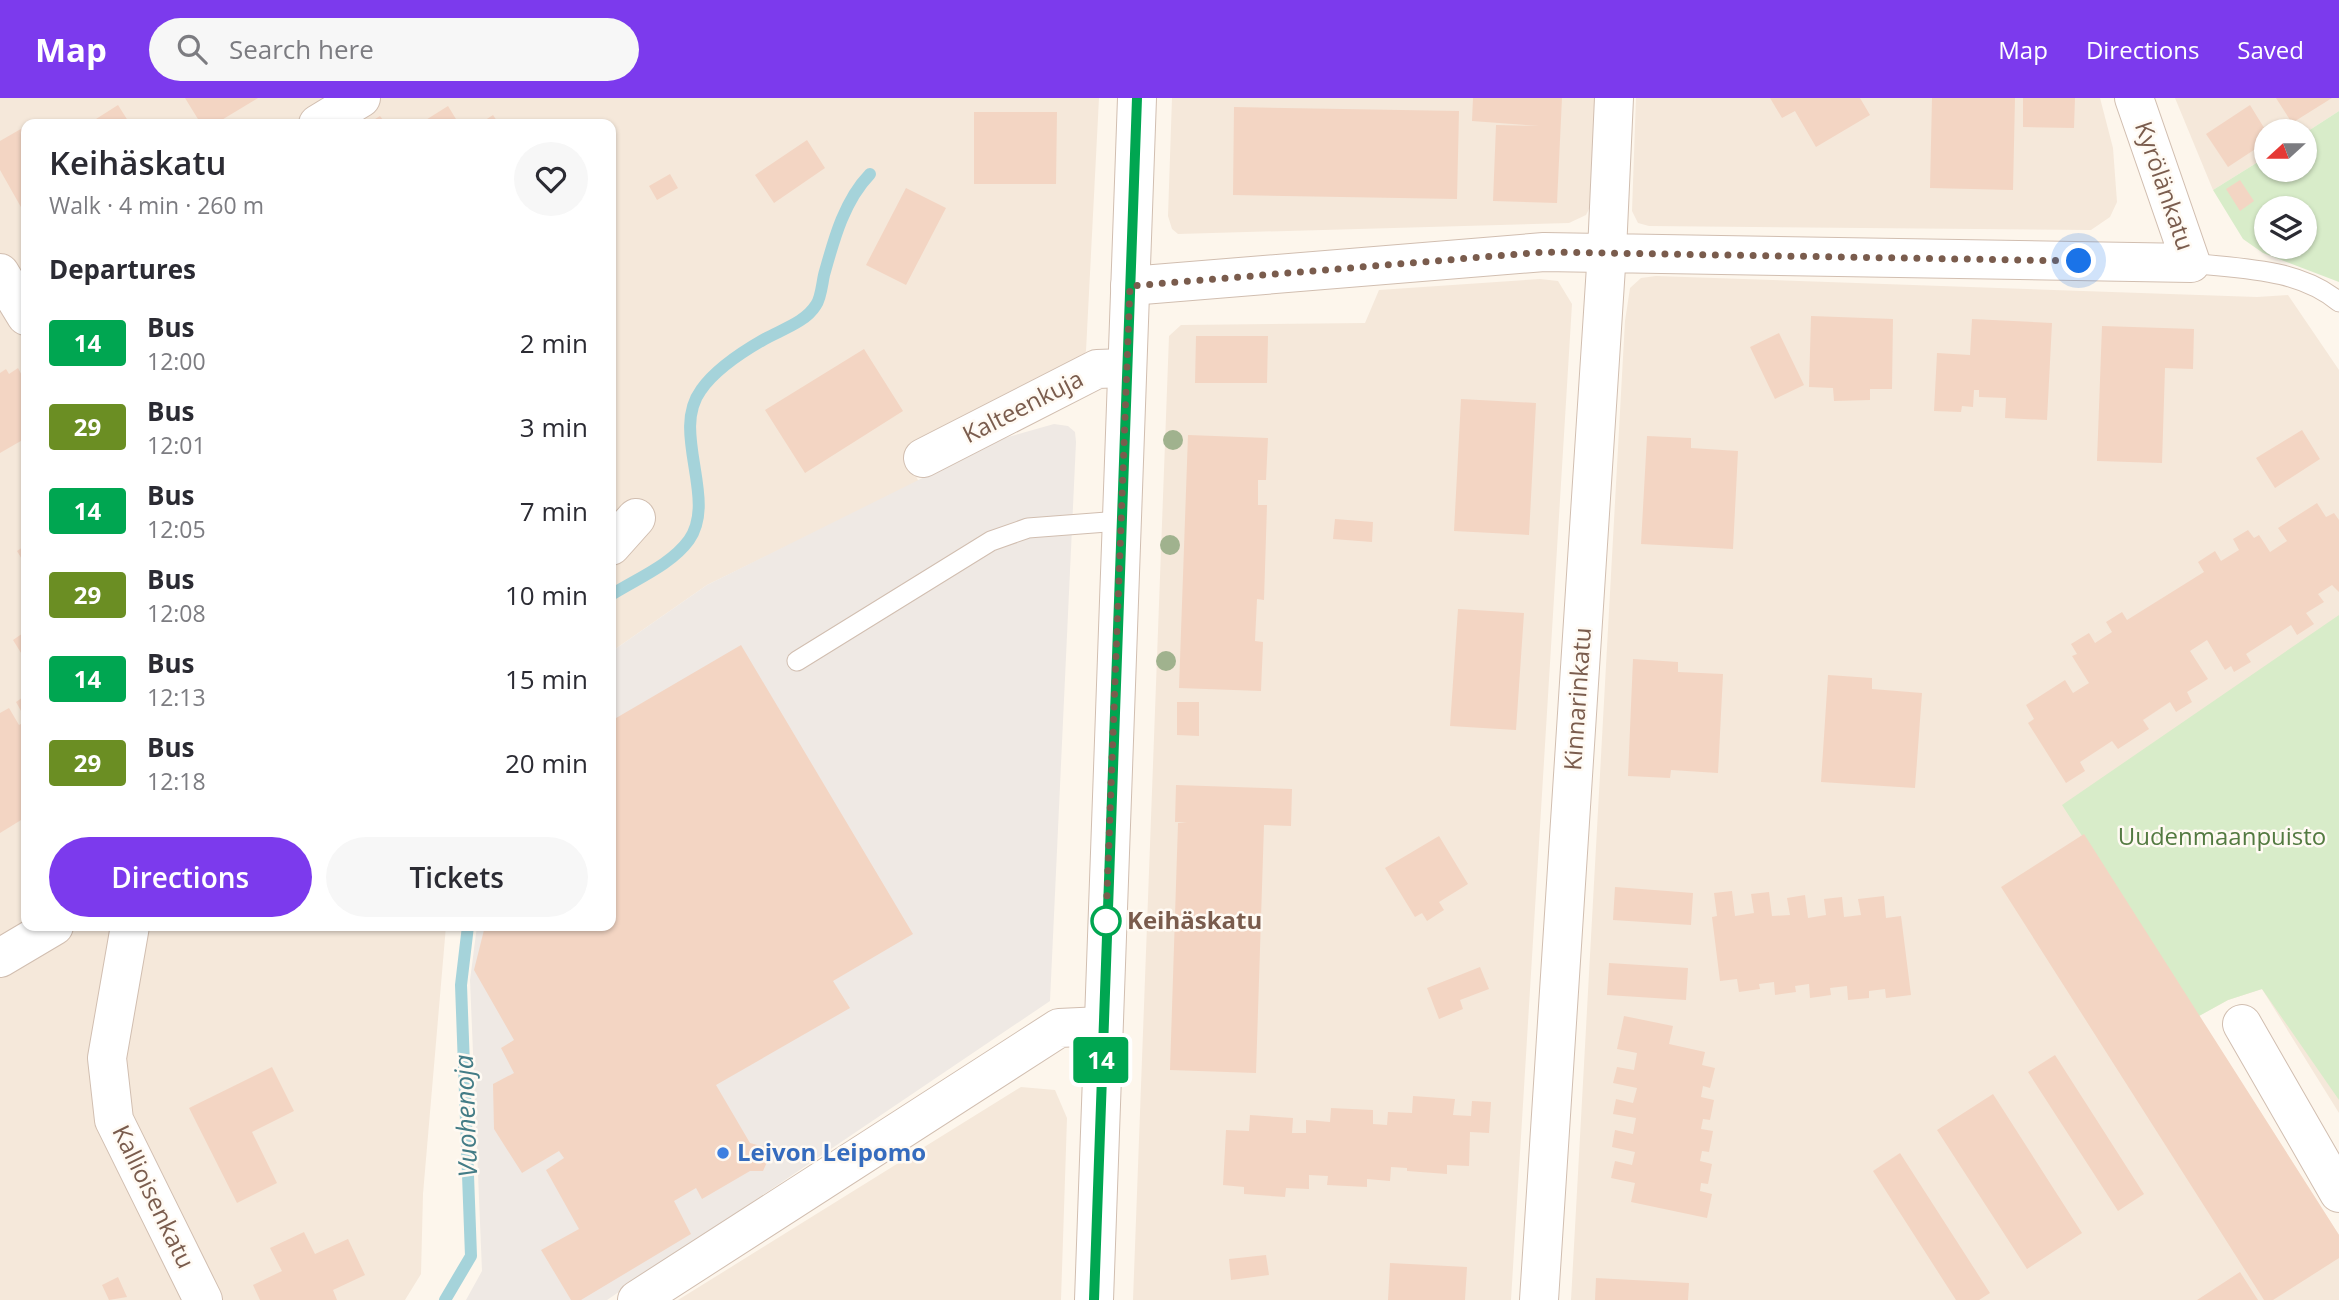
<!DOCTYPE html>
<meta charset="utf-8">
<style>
body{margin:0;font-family:"Open Sans",sans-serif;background:#f7f7f7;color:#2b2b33;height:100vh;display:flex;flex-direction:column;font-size:26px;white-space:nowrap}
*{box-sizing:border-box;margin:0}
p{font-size:23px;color:#7c7c81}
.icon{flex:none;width:38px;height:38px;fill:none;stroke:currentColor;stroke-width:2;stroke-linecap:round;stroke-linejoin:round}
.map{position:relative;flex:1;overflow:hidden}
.sheet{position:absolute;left:21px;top:21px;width:595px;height:812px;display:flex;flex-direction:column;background:#fff;border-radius:14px;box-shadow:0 2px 5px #0004}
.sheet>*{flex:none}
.badge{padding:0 14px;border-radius:5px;font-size:24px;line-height:46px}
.needle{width:46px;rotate:249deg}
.controls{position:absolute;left:2254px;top:21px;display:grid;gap:14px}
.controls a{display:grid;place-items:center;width:63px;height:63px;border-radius:50%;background:#fff;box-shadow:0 2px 5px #0004;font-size:35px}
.you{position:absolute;width:35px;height:35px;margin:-18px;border:5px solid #fff;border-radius:50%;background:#1a73e8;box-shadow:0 0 0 10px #1a73e833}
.map>.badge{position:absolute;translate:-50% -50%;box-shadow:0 0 0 4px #fff}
h2{padding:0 28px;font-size:26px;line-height:63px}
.round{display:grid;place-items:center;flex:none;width:74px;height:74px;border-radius:37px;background:#f7f7f7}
.overview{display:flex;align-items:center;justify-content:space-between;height:119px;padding:0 28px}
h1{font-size:33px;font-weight:600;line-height:52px}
.action{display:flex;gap:14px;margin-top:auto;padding:14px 28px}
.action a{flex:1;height:80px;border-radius:42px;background:#7c3aed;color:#fff;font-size:28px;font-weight:600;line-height:80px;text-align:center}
.action a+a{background:#f7f7f7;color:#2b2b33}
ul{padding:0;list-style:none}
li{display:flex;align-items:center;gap:21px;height:84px;padding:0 28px}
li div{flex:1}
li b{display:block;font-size:26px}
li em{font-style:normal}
li .badge{min-width:77px;font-weight:700;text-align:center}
header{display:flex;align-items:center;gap:42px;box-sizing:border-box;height:98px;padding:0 35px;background:#7c3aed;color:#fff}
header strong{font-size:33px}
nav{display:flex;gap:38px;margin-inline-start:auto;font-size:24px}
.search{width:490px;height:63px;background:#f7f7f7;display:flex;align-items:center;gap:18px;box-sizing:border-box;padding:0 24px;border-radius:38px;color:#7c7c81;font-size:26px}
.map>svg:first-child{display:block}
</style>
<header>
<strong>Map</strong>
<div class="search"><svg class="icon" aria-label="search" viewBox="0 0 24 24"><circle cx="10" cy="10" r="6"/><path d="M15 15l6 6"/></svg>Search here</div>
<nav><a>Map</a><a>Directions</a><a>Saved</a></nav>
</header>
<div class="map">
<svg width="2339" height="1202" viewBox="0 0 2339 1202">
<rect width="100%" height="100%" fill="#fdf6ec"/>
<path fill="#f5e8da" d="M 0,0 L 1099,0 L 1086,253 L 1081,264 L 904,355 L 919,384 L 707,487 L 611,554 L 611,26 L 26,26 L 26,828 L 446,828 L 423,1096 L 421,1176 L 405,1202 L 0,1202 Z
M 1172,0 L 1596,0 L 1590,109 L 1586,117 L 1569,125 L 1178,136 L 1172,131 L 1168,118 Z
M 1636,0 L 2100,0 L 2113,50 L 2117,104 L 2110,119 L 2091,132 L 1649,128 L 1638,125 L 1632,113 Z
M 2175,0 L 2339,0 L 2339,13 L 2305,35 L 2266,33 L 2266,59 L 2213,92 Z
M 1656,178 L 2257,199 L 2288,197 L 2339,272 L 2339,1015 L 2262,891 L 2228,902 L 2199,918 L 2339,1137 L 2339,1202 L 1571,1202 L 1625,223 L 1630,190 L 1641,180 Z
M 1540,181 L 1558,183 L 1572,206 L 1511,1202 L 1133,1202 L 1169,238 L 1181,227 L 1365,225 L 1379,192 Z
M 1021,989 L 1055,992 L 1067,1020 L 1061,1202 L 678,1202 Z"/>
<path fill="#efe9e4" d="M 1054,326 L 1068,328 L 1075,334 L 1076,344 L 1050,903 L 607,1202 L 466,1202 L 482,1173 L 470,882 L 477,828 L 611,828 L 611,554 L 707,487 L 1001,341 Z"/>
<path fill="#d8ecc9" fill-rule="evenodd" d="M 2339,13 L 2339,184 L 2263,155 L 2243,141 L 2213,92 L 2266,59 L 2266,72 L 2305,72 L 2305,35 ZM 2266,110 L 2305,110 L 2305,149 L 2266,149 Z
M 2339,517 L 2339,1002 L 2262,891 L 2228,902 L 2199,918 L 2062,707 Z"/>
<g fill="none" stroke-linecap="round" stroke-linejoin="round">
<path stroke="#a5d3da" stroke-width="12" d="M 611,497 C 636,481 671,467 689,442 C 718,401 670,334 701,292 C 715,272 742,254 763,242 C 780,232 805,225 816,207 C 821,200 822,186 824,177 C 834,141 844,103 870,76
M 445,1202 L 471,1158 L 461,887 L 468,828"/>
</g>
<path fill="#f3d5c3" d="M 185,0 L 258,0 L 215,26 L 201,26 Z
M 1473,0 L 1562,0 L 1557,105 L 1493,103 L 1496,27 L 1539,28 L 1472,23 Z
M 1770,0 L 1860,0 L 1870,17 L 1816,49 L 1795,13 L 1782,20 Z
M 1932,0 L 2015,0 L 2013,92 L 1930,90 Z
M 2023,0 L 2075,0 L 2074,30 L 2023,29 Z
M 2276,0 L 2332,0 L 2292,25 Z
M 118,7 L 130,26 L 99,26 L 96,21 Z
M 2250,7 L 2266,33 L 2266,44 L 2228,69 L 2206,36 Z
M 448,8 L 459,26 L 422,26 L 421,25 Z
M 1234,9 L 1459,13 L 1457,101 L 1233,97 Z
M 974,14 L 1057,14 L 1056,86 L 974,86 Z
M 493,17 L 499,26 L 479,26 Z
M 380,18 L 386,26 L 367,26 Z
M 26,28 L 26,118 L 0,72 L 0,43 Z
M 807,42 L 825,70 L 774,105 L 755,77 Z
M 670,76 L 678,90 L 657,102 L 649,88 Z
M 2240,82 L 2254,103 L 2240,113 L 2226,91 Z
M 906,90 L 946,110 L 906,187 L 866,167 Z
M 1811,218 L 1893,221 L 1892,291 L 1870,291 L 1870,302 L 1834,303 L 1833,290 L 1809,289 Z
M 1972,221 L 2052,225 L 2047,322 L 2005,320 L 2006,300 L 1979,299 L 1979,292 L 1974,292 L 1973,309 L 1962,308 L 1961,314 L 1934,313 L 1937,255 L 1970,257 Z
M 2102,228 L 2194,231 L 2193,271 L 2165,270 L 2162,365 L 2097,363 Z
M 1779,235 L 1804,287 L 1775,301 L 1750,249 Z
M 1196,238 L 1268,238 L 1267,285 L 1195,285 Z
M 864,251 L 903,313 L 805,375 L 765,312 Z
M 18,270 L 26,285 L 26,340 L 0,355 L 0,275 L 6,271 L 9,276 Z
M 1461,301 L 1536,305 L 1529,437 L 1454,433 Z
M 2302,332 L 2320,361 L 2275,390 L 2256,360 Z
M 1188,337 L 1268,340 L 1266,382 L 1258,382 L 1258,407 L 1267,407 L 1264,502 L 1257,501 L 1255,543 L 1263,544 L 1261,593 L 1179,590 Z
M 1647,338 L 1691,340 L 1691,350 L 1738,353 L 1733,451 L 1641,446 Z
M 2317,405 L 2326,419 L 2334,415 L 2339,422 L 2339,494 L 2332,487 L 2318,496 L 2324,504 L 2306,515 L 2314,526 L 2297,537 L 2291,527 L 2246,556 L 2251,564 L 2234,574 L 2231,568 L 2225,572 L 2207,542 L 2190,553 L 2208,581 L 2187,594 L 2192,604 L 2176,614 L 2170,604 L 2143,622 L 2149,631 L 2118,651 L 2112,643 L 2080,664 L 2085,673 L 2066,685 L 2028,625 L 2034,621 L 2026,607 L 2065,582 L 2073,595 L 2089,585 L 2072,558 L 2077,556 L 2071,546 L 2089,535 L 2095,545 L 2112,534 L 2106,524 L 2122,514 L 2127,522 L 2204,474 L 2198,464 L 2215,453 L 2221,463 L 2239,452 L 2233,441 L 2248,432 L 2254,440 L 2259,437 L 2270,454 L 2287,443 L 2278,430 Z
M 1335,421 L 1373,424 L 1372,444 L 1333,441 Z
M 26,447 L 26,468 L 17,453 Z
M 1458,511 L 1524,515 L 1516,632 L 1450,628 Z
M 26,533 L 26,563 L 13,542 Z
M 741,547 L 913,836 L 833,883 L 850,910 L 716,987 L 750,1045 L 773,1051 L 763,1073 L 750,1073 L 702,1101 L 696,1090 L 674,1103 L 691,1136 L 581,1202 L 571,1202 L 541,1152 L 579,1131 L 546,1072 L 564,1060 L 559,1053 L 522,1075 L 494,1031 L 493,986 L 514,975 L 501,950 L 514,942 L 474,872 L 485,828 L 611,828 L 611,623 Z
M 1633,561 L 1678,564 L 1678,574 L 1723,576 L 1718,675 L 1671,672 L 1670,680 L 1628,678 Z
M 1828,577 L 1872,580 L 1872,591 L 1922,595 L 1915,690 L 1821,684 Z
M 26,597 L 26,622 L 16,604 Z
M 1177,604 L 1199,604 L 1199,638 L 1177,637 Z
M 9,610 L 19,627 L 26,623 L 26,719 L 0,735 L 0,615 Z
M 1176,687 L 1292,691 L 1291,728 L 1264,727 L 1256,975 L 1170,972 L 1178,725 L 1187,724 L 1175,724 Z
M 2084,736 L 2339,1137 L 2339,1160 L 2273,1202 L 2264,1202 L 2001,789 Z
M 1439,738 L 1468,786 L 1439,804 L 1444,812 L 1427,823 L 1422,815 L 1415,819 L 1385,770 Z
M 1615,789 L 1693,795 L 1691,827 L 1613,822 Z
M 1732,793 L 1735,818 L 1754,815 L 1751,796 L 1769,794 L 1772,818 L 1790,817 L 1787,800 L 1805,797 L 1808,820 L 1826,817 L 1824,801 L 1842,799 L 1844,819 L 1861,817 L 1858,801 L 1884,798 L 1886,820 L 1901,818 L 1911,897 L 1886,900 L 1885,891 L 1869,893 L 1869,900 L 1848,902 L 1847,888 L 1830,890 L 1831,897 L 1810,900 L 1809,886 L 1795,888 L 1796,894 L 1775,897 L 1774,884 L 1759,886 L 1760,891 L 1739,894 L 1737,881 L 1720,883 L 1712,819 L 1717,818 L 1714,795 Z
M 1609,865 L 1688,870 L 1686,902 L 1607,897 Z
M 1480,869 L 1489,891 L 1460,902 L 1463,911 L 1439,921 L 1427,890 Z
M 1624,918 L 1673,928 L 1669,946 L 1705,954 L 1702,967 L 1715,970 L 1710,990 L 1703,988 L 1701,999 L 1714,1002 L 1710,1022 L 1703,1021 L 1701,1031 L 1713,1033 L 1709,1054 L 1702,1053 L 1700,1063 L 1712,1066 L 1708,1086 L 1701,1085 L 1700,1093 L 1712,1096 L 1707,1120 L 1631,1104 L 1635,1085 L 1611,1080 L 1615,1063 L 1632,1067 L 1635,1054 L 1612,1049 L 1615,1032 L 1633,1036 L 1636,1020 L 1613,1016 L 1616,1001 L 1633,1005 L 1637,990 L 1613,985 L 1617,969 L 1634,972 L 1637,955 L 1617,951 Z
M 2055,957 L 2144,1096 L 2118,1113 L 2028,974 Z
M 272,969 L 294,1013 L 252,1034 L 277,1085 L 237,1105 L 189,1010 Z
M 1993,996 L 2082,1135 L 2027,1171 L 1937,1032 Z
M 1413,998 L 1455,1001 L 1453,1017 L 1471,1018 L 1472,1003 L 1491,1004 L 1489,1035 L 1470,1034 L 1469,1068 L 1447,1067 L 1447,1076 L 1407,1073 L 1407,1070 L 1391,1069 L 1390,1083 L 1367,1081 L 1367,1089 L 1327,1087 L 1328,1078 L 1309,1077 L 1309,1091 L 1286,1090 L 1285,1099 L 1244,1096 L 1244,1089 L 1223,1087 L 1226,1032 L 1249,1033 L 1250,1017 L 1293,1020 L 1292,1035 L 1306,1035 L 1306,1022 L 1330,1024 L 1331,1010 L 1373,1012 L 1373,1026 L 1387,1027 L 1388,1014 L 1412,1015 Z
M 1900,1055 L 1990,1195 L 1979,1202 L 1956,1202 L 1873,1073 Z
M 304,1134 L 315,1156 L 348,1141 L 365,1177 L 333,1192 L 337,1202 L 260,1202 L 253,1187 L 282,1173 L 270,1150 Z
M 1266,1157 L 1269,1177 L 1231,1182 L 1229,1161 Z
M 1390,1165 L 1467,1169 L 1465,1202 L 1388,1202 Z
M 2240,1174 L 2258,1202 L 2197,1202 Z
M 118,1179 L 127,1199 L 109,1202 L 102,1187 Z
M 1596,1180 L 1689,1185 L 1688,1202 L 1595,1202 Z"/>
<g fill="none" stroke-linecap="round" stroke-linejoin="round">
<g stroke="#d1beb0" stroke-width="21">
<path id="service" d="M 2191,165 C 2241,171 2298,170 2339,204
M 797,563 L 991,443 L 1028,430 L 1120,423"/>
</g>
<g stroke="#d1beb0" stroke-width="40">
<path id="minor" d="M 318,26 L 361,0
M 0,175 L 26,218
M 1130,188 L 1544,154 L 2191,165 L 2134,0
M 923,360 L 1097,271 L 1125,270
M 611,448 L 636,420
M 130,828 L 107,960 L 114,1022 L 203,1202
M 0,860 L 54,828
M 2242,926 L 2339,1095
M 637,1202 L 1059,930 L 1102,928
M 1539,1202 L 1607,153 L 1614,0"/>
</g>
<g stroke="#d1beb0" stroke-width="40">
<path id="tertiary" d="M 1094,1202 L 1137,0"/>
</g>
<use href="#service" stroke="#fff" stroke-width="19"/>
<use href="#minor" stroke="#fff" stroke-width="38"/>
<use href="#tertiary" stroke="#fff" stroke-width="38"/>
</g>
<g fill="#a0b28e">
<circle cx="1173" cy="342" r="10"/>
<circle cx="1170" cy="447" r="10"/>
<circle cx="1166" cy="563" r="10"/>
</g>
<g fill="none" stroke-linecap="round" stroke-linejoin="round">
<g stroke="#fff" stroke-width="16">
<path id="line" d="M 1094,1202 L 1137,0"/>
</g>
<use href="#line" stroke="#00a651" stroke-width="10"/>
<path stroke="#7a5c4d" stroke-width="7" stroke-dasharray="0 12.6" d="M 1106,823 L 1130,188 L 1544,154 L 2079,163"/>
</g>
<circle fill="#fff" stroke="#00a651" stroke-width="3.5" cx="1106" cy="823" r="14"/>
<circle fill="#3f7fe0" stroke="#fffaf3" stroke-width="2.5" cx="723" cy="1055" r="7"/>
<g text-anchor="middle" stroke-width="5" stroke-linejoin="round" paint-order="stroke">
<g font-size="24" fill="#7a5c4d" stroke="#fffaf3">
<text transform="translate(2164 88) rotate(71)" y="8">Kyrölänkatu</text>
<text transform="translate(1023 309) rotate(-27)" y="8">Kalteenkuja</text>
<text transform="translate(1578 601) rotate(-86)" y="8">Kinnarinkatu</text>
<text transform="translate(153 1099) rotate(64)" y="8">Kallioisenkatu</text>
</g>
<g font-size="24" fill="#537a41" stroke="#fffaf3">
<text x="2222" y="747">Uudenmaanpuisto</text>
</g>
<g font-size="24" font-weight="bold" fill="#7a5c4d" stroke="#fffaf3" text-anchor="start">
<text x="1127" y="831">Keihäskatu</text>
</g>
<g font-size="24" font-weight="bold" fill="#366cbe" stroke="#fffaf3" text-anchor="start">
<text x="737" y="1063">Leivon Leipomo</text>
</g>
<g font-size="26" font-style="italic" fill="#437c86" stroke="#fffaf3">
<text transform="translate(466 1018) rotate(-92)" y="9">Vuohenoja</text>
</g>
</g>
</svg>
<div class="controls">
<a><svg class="needle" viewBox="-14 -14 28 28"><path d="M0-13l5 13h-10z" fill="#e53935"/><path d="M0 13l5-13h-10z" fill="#7c7c81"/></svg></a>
<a><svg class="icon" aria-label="layers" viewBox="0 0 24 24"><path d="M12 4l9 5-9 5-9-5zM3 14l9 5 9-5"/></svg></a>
</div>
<div class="you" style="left:2079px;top:163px"></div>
<b class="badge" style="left:1101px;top:962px;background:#00a651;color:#fff">14</b>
<section class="sheet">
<div class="overview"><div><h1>Keihäskatu</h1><p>Walk · 4 min · 260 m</p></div><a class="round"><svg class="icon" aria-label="heart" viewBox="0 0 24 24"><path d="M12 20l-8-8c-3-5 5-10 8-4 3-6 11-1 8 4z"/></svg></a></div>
<h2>Departures</h2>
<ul>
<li><span class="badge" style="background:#00a651;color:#fff">14</span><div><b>Bus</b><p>12:00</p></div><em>2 min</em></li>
<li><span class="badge" style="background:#6b8e23;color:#fff">29</span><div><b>Bus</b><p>12:01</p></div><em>3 min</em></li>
<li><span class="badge" style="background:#00a651;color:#fff">14</span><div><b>Bus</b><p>12:05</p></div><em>7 min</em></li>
<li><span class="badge" style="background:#6b8e23;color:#fff">29</span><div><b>Bus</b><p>12:08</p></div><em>10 min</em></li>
<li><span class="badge" style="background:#00a651;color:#fff">14</span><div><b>Bus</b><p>12:13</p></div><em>15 min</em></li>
<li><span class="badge" style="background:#6b8e23;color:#fff">29</span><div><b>Bus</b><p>12:18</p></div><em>20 min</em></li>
</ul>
<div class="action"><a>Directions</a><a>Tickets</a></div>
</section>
</div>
